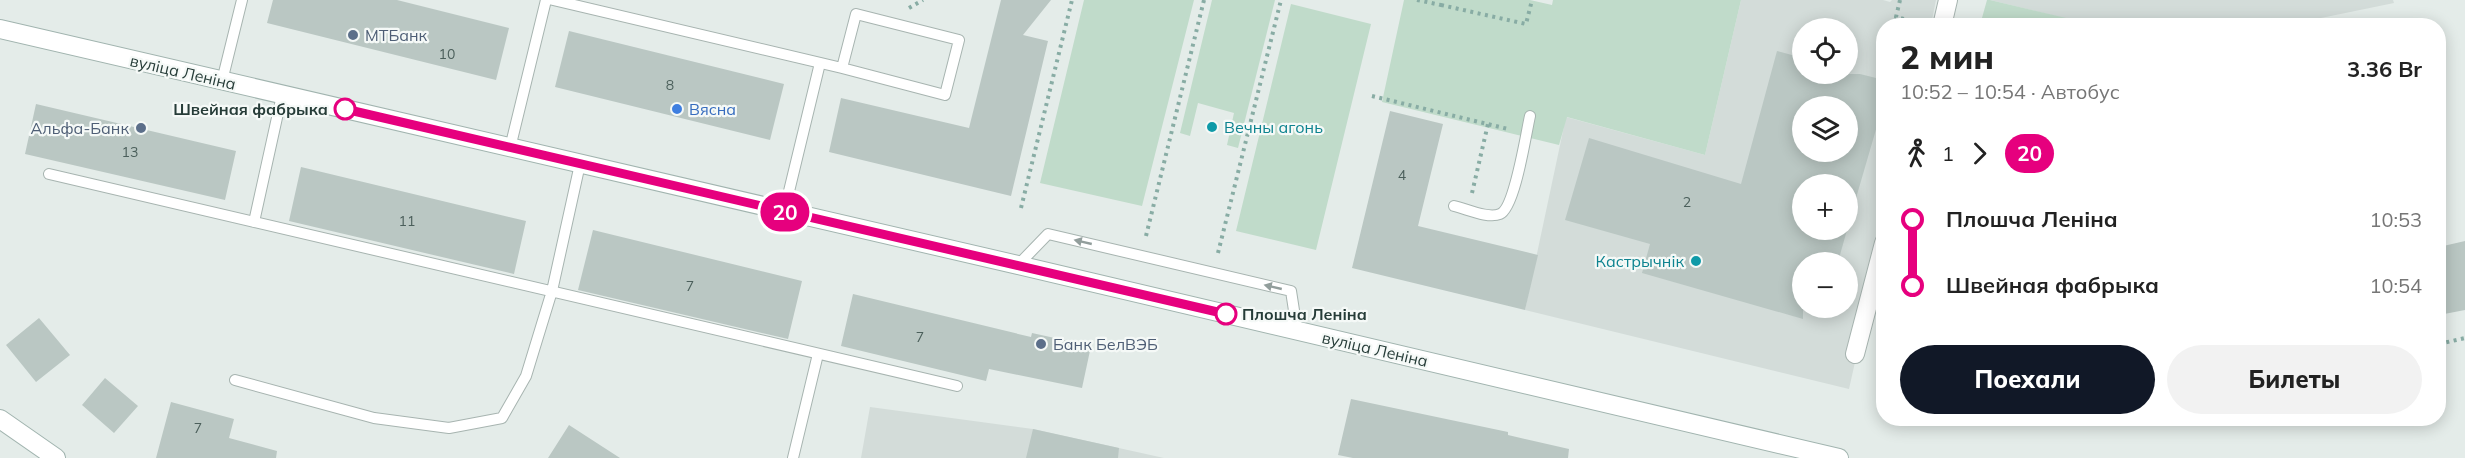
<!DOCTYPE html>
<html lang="ru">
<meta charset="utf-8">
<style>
body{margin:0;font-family:Mulish,sans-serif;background:#f2f2f2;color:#222;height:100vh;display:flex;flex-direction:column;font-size:22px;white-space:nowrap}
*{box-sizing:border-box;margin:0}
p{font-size:20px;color:#767676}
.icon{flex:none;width:33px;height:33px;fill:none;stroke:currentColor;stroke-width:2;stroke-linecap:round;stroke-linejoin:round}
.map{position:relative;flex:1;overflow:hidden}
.sheet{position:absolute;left:1876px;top:18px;width:570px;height:408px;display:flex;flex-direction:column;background:#fff;border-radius:24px;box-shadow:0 3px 15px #0003}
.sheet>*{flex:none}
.badge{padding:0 12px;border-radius:20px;font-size:21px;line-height:39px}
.controls{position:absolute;left:1792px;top:18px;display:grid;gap:12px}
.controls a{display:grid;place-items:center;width:66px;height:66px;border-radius:50%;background:#fff;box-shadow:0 3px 15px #0003;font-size:30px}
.map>.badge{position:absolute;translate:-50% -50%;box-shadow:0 0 0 3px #fff}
.legs{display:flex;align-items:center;gap:9px;height:66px;padding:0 24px;font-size:20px}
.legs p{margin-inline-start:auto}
.overview{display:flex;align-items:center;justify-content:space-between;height:102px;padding:0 24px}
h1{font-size:33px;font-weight:800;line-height:45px}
.button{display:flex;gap:12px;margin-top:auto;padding:12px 24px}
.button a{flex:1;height:69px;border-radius:36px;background:#111827;color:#fff;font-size:24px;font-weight:800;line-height:69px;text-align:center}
.button a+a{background:#f2f2f2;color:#222}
ul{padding:0 24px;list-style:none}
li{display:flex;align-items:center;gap:21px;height:66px;font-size:22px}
li i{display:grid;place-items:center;width:9px;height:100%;margin:0 8px;background:currentColor}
li i::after{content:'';width:15px;height:15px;margin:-8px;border:4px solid;border-radius:50%;background:#fff}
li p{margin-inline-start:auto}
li:first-child i{background:linear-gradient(#0000 50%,currentColor 0)}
li:last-child i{background:linear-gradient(currentColor 50%,#0000 0)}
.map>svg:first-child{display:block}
</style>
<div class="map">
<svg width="2465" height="458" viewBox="0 0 2465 458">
<rect width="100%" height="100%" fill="#e4ece9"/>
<path fill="#d3dcd9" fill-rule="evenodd" d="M 1741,0 L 1883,0 L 1890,2 L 1892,0 L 1936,0 L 1931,25 L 1884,26 L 1884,233 L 1849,389 L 1525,310 L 1566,117 L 1705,155 ZM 1803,28 L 1848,28 L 1848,74 L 1803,74 ZM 1803,106 L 1848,106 L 1848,152 L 1803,152 ZM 1803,184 L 1848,184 L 1848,230 L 1803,230 ZM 1803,262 L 1848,262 L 1848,308 L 1803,308 Z
M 1990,0 L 2393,0 L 2394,3 L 2287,25 L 2096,26 Z
M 870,407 L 1033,429 L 1164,458 L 861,458 Z"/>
<path fill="#c0dbca" d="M 1084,0 L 1194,0 L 1142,206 L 1040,183 Z
M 1212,0 L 1275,0 L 1238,148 L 1227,145 L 1234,113 L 1198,103 L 1190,136 L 1180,133 Z
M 1404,0 L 1530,0 L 1552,5 L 1553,0 L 1741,0 L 1705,155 L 1567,117 L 1559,145 L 1382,102 Z
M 1987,0 L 1990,0 L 2096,25 L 1980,25 Z
M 1291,4 L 1371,24 L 1316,250 L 1236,231 Z"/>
<path fill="#bac7c3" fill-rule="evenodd" d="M 273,0 L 397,0 L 509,28 L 496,80 L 267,23 Z
M 1001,0 L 1051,0 L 1023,35 L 1048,41 L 1011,196 L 829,152 L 841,98 L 969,128 Z
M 569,31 L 784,84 L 770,140 L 555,87 Z
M 1777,51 L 1803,58 L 1803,74 L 1860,74 L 1884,80 L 1884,102 L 1854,205 L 1848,204 L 1848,184 L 1803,184 L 1803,230 L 1847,230 L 1838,262 L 1803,262 L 1803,319 L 1642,273 L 1650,244 L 1565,220 L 1589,138 L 1741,184 ZM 1803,106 L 1848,106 L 1848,152 L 1803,152 Z
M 36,104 L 236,151 L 225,200 L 25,154 Z
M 1390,111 L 1443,124 L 1418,226 L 1538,255 L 1525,310 L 1352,268 Z
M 301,167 L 526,221 L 514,274 L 289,221 Z
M 593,230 L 802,281 L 788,339 L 578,290 Z
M 2465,241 L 2465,310 L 2439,315 L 2439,247 Z
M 853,294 L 1031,337 L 1032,333 L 1091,346 L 1082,388 L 989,369 L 986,381 L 841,346 Z
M 39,318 L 70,355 L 36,382 L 6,345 Z
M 105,378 L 138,406 L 114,433 L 82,405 Z
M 1351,399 L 1508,432 L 1508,435 L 1569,449 L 1568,458 L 1353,458 L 1338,455 Z
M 171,402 L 234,419 L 229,438 L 277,451 L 276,458 L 156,458 Z
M 569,425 L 620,458 L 548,458 Z
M 1033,429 L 1119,448 L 1118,458 L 1026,458 Z"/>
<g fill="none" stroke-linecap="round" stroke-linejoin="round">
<g stroke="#a7b4b0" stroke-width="12">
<path id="lane" d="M 553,0 L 842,68
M 856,14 L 959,40 L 945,95 L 842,68 Z
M 222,81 L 242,0
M 510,148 L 546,0
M 49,174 L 957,386
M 1454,206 C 1467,209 1488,219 1500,214 C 1515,208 1526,133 1530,116
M 784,212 L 820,63
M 254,222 L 282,95
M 1018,265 L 1048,234 L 1291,291 L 1297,330
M 235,380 L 374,418 L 449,428 L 502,418 L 526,376 L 552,291 L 580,164
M 793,458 L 818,354"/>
</g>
<g stroke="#a7b4b0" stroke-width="20">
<path id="street" d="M 1942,26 L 1948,0
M 1855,354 L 1884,243"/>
</g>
<g stroke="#a1b4af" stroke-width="20">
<path id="secondary" d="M 0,29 L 1018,265 L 1839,458
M 0,419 L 56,458"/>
</g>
<path stroke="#88aca4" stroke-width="4" stroke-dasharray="3 4.5" stroke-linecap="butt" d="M 1417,0 L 1441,5 L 1442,0
M 1900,0 L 1896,17 L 1919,23
M 1441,5 L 1526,24 L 1532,0
M 909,8 L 923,0
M 1372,96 L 1508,129
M 1472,193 L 1488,124
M 1021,208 L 1072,0
M 1146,236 L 1204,0
M 1218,253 L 1281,0
M 2439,344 L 2465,338"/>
<use href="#lane" stroke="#fff" stroke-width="10"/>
<use href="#street" stroke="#fff" stroke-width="18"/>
<use href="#secondary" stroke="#fff" stroke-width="18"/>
</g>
<defs><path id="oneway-solid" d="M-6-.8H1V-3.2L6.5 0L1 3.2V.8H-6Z" transform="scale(1.5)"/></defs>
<g fill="#929e9c">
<use href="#oneway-solid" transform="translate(1083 242) rotate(-167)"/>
<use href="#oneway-solid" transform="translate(1273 287) rotate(-167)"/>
</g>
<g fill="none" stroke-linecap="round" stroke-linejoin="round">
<g stroke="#fff" stroke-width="14">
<path id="line-1" d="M 345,109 L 1226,314"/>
</g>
<use href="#line-1" stroke="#e6007e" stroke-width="9"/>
</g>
<g fill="#5c6f8a" stroke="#f5f9f7" stroke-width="2">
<circle cx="353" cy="35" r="6"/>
<circle cx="141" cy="128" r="6"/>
<circle cx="1041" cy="344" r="6"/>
</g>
<g fill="#fff" stroke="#e6007e" stroke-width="3">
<circle cx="345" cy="109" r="10"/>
<circle cx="1226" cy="314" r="10"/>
</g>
<circle fill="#3f7fe0" stroke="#f5f9f7" stroke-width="2" cx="677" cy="109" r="6"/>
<g fill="#0f9aa8" stroke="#f5f9f7" stroke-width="2">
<circle cx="1212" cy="127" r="6"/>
<circle cx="1696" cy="261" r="6"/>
</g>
<g text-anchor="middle" stroke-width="4.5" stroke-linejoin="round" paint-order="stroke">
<g font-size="14" fill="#4b5f5b">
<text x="447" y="59">10</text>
<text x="670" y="90">8</text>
<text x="130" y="157">13</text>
<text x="1402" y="180">4</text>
<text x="1687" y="207">2</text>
<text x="407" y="226">11</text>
<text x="690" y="291">7</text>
<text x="920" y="342">7</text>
<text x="198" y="433">7</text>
</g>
<g font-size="16" fill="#4e5e75" stroke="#f5f9f7" text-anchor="start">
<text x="365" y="41">МТБанк</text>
<text x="129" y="134" text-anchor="end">Альфа-Банк</text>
<text x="1053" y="350">Банк БелВЭБ</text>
</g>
<g font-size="16" fill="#263c38" stroke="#f5f9f7">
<text transform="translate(183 72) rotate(13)" y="6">вуліца Леніна</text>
<text transform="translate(1375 349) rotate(13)" y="6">вуліца Леніна</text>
</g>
<g font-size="16" font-weight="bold" fill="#263c38" stroke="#f5f9f7" text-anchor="end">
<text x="328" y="115">Швейная фабрыка</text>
<text x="1242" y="320" text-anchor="start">Плошча Леніна</text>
</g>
<g font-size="16" fill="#366cbe" stroke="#f5f9f7" text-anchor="start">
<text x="689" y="115">Вясна</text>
</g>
<g font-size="16" fill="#0d838f" stroke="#f5f9f7" text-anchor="start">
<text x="1224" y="133">Вечны агонь</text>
<text x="1684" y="267" text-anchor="end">Кастрычнік</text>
</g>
</g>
</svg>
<div class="controls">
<a><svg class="icon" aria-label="locate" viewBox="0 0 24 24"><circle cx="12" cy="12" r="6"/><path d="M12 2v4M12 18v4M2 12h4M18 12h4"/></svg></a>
<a><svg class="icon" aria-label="layers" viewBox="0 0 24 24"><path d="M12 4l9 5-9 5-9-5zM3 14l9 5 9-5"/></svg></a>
<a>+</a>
<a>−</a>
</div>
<b class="badge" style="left:785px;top:212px;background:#e6007e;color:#fff">20</b>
<section class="sheet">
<div class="overview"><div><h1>2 мин</h1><p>10:52 – 10:54 · Автобус</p></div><b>3.36 Br</b></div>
<div class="legs"><svg class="icon" aria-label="walk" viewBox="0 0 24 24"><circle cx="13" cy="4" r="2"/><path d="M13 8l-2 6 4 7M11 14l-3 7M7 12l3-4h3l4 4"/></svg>1<svg class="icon" aria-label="forward" viewBox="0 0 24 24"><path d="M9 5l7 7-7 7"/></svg><b class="badge" style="background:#e6007e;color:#fff">20</b></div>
<ul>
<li><i style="color:#e6007e"></i><b>Плошча Леніна</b><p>10:53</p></li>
<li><i style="color:#e6007e"></i><b>Швейная фабрыка</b><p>10:54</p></li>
</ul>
<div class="button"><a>Поехали</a><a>Билеты</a></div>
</section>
</div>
